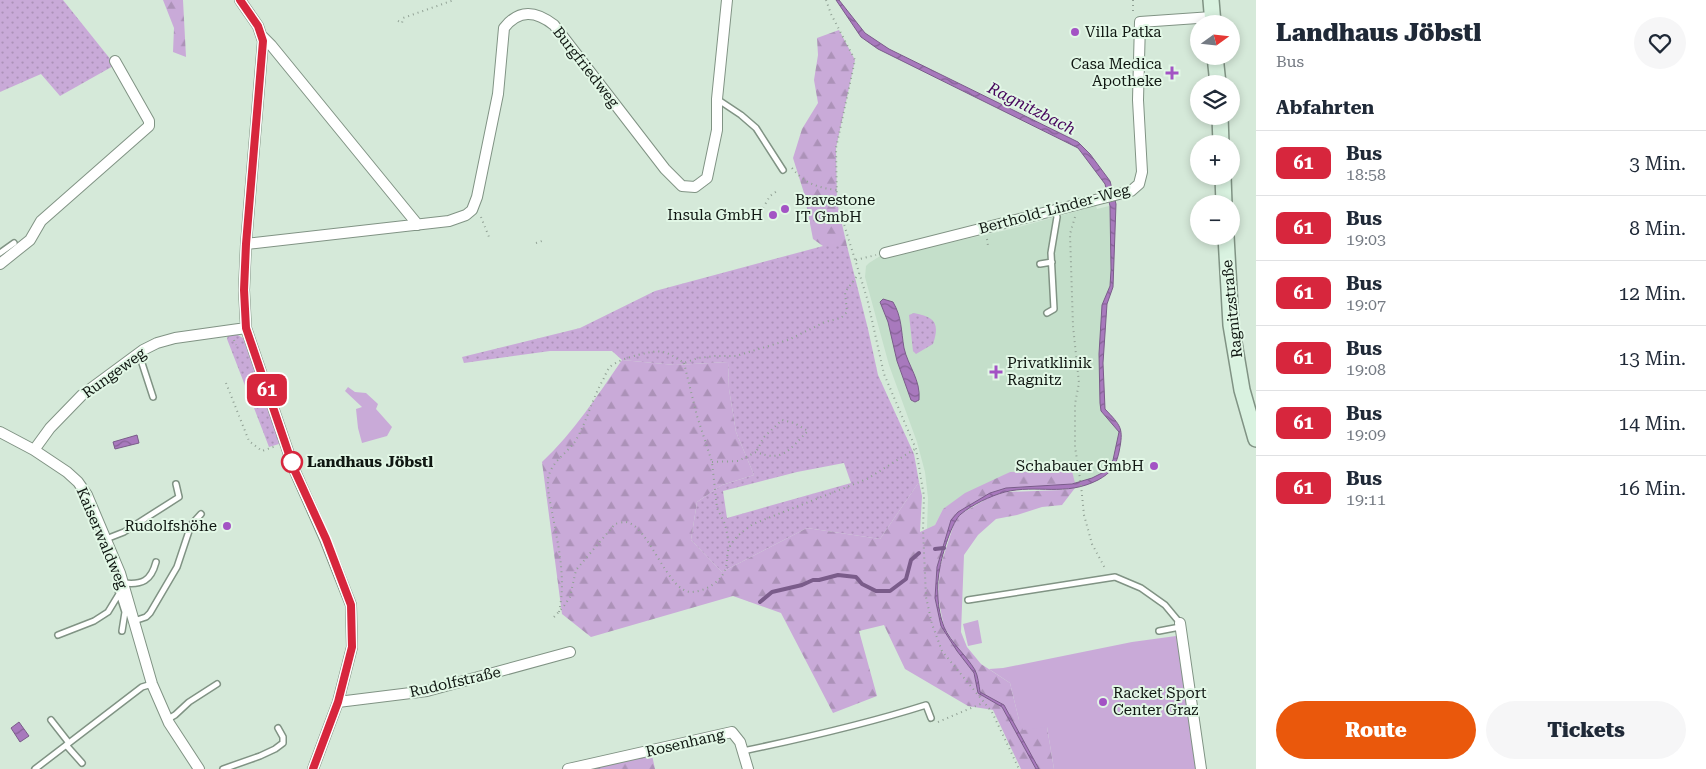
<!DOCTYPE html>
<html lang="de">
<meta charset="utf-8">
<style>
body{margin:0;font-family:"Roboto Serif",serif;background:#f6f6f7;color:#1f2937;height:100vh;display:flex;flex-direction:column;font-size:19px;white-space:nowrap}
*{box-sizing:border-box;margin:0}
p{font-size:16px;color:#747a83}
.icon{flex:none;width:28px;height:28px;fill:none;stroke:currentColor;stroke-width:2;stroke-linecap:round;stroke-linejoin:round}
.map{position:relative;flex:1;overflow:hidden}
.side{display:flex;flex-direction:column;background:#fff;width:450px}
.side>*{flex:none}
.badge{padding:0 10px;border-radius:8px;font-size:18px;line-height:32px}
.needle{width:32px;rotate:75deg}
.controls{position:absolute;left:1190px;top:15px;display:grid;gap:10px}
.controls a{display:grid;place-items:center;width:50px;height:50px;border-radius:50%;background:#fff;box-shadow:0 2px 8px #0003;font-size:25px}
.map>.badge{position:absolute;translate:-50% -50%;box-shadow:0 0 0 2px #fff}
h2{padding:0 20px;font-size:19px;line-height:45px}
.round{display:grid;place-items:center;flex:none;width:52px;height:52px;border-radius:26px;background:#f6f6f7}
.headline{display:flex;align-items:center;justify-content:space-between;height:85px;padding:0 20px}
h1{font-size:24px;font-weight:800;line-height:38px}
.cta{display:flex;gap:10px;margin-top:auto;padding:10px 20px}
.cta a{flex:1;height:58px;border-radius:30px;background:#ea580c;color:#fff;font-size:20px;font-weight:800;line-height:58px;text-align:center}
.cta a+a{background:#f6f6f7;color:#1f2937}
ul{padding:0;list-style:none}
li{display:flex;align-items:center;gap:15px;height:65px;padding:0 20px;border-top:1px solid #e0e1e3}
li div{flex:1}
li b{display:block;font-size:19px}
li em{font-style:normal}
li .badge{min-width:55px;font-weight:700;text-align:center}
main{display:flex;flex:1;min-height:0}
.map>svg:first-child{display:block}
</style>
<main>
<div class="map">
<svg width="1256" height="769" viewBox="0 0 1256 769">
<defs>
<pattern id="grass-dots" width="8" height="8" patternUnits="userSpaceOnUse" patternTransform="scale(1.25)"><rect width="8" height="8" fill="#c9aad8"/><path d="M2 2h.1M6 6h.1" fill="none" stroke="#ac92b8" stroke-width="1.8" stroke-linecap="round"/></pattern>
<pattern id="forest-firs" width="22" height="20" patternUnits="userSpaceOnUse" patternTransform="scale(1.25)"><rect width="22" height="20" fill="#c9aad8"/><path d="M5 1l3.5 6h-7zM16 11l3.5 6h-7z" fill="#ac92b8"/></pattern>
<pattern id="water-waves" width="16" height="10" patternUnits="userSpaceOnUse" patternTransform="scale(1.25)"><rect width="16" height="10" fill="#a879bd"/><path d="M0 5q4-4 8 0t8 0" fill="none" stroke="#876298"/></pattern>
</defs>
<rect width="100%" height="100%" fill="#d5e9d9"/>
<path fill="#c4dfca" d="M 1113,205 L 1112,285 L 1104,303 L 1100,363 L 1103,410 L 1121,431 L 1115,461 L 1104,474 L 1075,486 L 1072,471 L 1010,472 L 943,509 L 935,525 L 927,529 L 928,498 L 925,472 L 917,442 L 889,365 L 865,277 L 866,266 L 869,263 L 885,253 L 890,256 L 1011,229 L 1096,206 L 1097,209 Z"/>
<path fill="url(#grass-dots)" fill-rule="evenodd" d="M 0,0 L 63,0 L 115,65 L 60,96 L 41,74 L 0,92 Z
M 823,246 L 847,246 L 868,329 L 878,375 L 914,454 L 919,482 L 880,539 L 807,528 L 722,572 L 691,540 L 697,502 L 722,485 L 754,475 L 736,432 L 729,389 L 728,362 L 675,365 L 622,360 L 612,351 L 550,351 L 464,363 L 462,357 L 580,328 L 655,291 ZM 844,463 L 851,483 L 727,518 L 723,491 L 797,472 Z
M 914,313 C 935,317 940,323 933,344 L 916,354 L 913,351 L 909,315 Z
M 236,334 L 243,338 L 263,394 L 251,401 L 227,339 L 228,335 Z
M 260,406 L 267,406 L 280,442 L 279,444 L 269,447 L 254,408 Z"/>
<path fill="url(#forest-firs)" d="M 163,0 L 183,0 L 186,57 L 173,52 L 174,28 Z
M 839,30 L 855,60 L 836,148 L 837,202 L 847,246 L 823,246 L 813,239 L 804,193 L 793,158 L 802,129 L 818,103 L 814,80 L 818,55 L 817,38 Z
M 622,360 L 675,365 L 728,362 L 729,389 L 736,432 L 754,475 L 722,485 L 697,502 L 691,540 L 722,572 L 807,528 L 880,539 L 919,482 L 922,496 L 920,532 L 935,525 L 943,509 L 965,493 L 1010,472 L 1072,471 L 1075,483 L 1062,486 L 1006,488 L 958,512 L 937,567 L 935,598 L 941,626 L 957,651 L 974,673 L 978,693 L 1002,707 L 1036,769 L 1021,769 L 993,710 L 968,706 L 905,669 L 884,625 L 859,631 L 877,696 L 833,713 L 781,613 L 733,596 L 591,637 L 562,614 L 542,462 C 574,432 597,396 622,360 Z
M 1075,488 L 1062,505 L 1042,507 L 1017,515 L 996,519 L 978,535 L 964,555 L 961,632 L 967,647 L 981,664 L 1010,683 L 1019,720 L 1047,727 L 1054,769 L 1039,769 L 1004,705 L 980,692 L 976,671 L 958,649 L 944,627 L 938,597 L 940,567 L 954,524 L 959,515 L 990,497 L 1006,492 L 1062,490 Z
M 652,755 L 655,769 L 587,769 Z"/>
<path fill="#c9aad8" d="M 348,387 L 355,392 L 366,393 L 378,404 L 376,409 L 392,427 L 387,436 L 362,443 L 358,428 L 356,409 L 362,407 L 345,391 Z
M 978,620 L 982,643 L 968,646 L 963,624 Z
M 1176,636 L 1182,637 L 1201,769 L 1054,769 L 1047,727 L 1023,730 L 1019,720 L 1010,683 L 989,669 L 1003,668 L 1132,642 Z"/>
<path fill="url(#water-waves)" stroke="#7a5c8a" d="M 836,0 L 839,0 L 865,33 L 889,49 L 1078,142 L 1090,154 L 1110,181 L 1116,204 L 1113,287 L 1107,304 L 1103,363 L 1105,409 C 1121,426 1124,428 1119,452 C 1116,466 1111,473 1098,480 C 1065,497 1037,484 1005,492 C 990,496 972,505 961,514 C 952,521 942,555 940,567 C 936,585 937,609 944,627 C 951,643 966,655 975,670 C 978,676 979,685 980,692 L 1004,705 L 1039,769 L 1036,769 L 1002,707 L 978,693 L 974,673 L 957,651 L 941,626 L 935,598 L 937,567 L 951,520 L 958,512 L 990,493 L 1006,488 L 1072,484 L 1092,478 L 1104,472 L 1113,460 L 1119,432 L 1101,411 L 1100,403 L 1099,354 L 1102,305 L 1110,286 L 1111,270 L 1110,206 L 1105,184 L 1078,148 L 878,49 L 861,37 Z
M 883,299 L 893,302 C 902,317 901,331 904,348 C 908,366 921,380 919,400 L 915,402 L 911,400 L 897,361 L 888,322 L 880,302 Z
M 137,435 L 139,443 L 115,449 L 113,442 Z
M 19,722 L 29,736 L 20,742 L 11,728 Z"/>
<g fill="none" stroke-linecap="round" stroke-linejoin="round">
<path stroke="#7a5c8a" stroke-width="4" d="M 935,549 L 944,548
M 760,602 L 772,592 L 802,585 L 813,580 L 819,580 L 838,575 L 856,577 L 862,584 L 876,591 L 890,591 L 906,579 L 911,560 L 919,553"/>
<g stroke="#809384" stroke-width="8">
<path id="service" d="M 717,99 L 741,115 L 756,128 L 783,170
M 0,253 L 14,243
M 1040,264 L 1052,262
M 1047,313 L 1054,309 L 1051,253 L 1057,217 L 1055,210
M 139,354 L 153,397
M 106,539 L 124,532 L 179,497 L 176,484
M 118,575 L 117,587 L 125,612 L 122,631
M 124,583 C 142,585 151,581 156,562
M 968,600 L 1115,577 L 1141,588 L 1165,605 L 1180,623
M 134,621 L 146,617 L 150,613 L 177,567 L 191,525 L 201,514
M 1159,631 L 1180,627
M 58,635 L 94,621 L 108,612 L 119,594
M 168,719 L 175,715 L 189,702 L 217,684
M 51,720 L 69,743
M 66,745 L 82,763
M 743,751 C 805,738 866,724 926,705 L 931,718
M 35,769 L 142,687 L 152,684
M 223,769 L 260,756 L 275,749 L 283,743 L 283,737 L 278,728"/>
</g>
<g stroke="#809384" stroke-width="12">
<path id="minor" d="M 240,0 L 258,26 L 263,41 L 246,244 L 244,290 L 246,328 L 294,469 L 325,539 L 351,605 L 352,647 L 338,702 L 313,769
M 263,37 L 271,45 L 418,225
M 246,244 L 449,221 L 466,215 L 472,210 L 477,197 L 498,94 L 504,28 C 519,9 536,11 554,25 L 665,169 L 682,186 L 695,187 L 707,178 L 717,130 L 717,99 L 727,0
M 885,253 L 1131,191 L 1139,184 L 1142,172 L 1138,100 L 1140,22 L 1212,17
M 0,264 L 30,240 L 41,221 L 149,126 L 149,121 L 115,61
M 0,432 L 34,450 L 67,472 L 78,482 L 87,495 L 120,573 L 152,684 L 169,723 L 199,769
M 34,450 L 50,428 L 82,395 L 143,350 L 157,343 L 175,338 L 246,328
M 1180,623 L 1201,769
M 338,702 L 427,691 L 570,652
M 568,769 L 732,732 L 740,742 L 748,769"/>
</g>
<g stroke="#809384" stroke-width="18">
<path id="secondary" d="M 1211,0 L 1213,24
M 1215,56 L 1218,84
M 1220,116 L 1221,144
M 1223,176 L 1224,204
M 1226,236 L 1231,325 L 1242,390 L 1256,439"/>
</g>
<path stroke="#91a195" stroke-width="2" stroke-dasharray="1 4" stroke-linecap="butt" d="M 826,0 L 831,14 L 855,60 L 836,148 L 837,202 L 867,298 L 884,374 L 916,449 L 924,496 L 923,529 L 926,597 L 932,624 L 942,651 L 992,712 L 1019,769
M 1133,0 L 1133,13
M 398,21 L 402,23 L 403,18 L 454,0
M 792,168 C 804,183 818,188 837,190
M 763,208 L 770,196 L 777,191
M 481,217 L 489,237
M 1075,217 L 1070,234 L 1073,326 L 1079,383 L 1075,404 L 1075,447 L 1081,485 L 1084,515 L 1092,544 L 1106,570
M 987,239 L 988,246
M 536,243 L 545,240
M 856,260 L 876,255
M 234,340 L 236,345
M 684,363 L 697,416 L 712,462 L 717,508 L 725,524 L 730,547
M 226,383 L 249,441 L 262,451 L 276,446
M 712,462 L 738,461 L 756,452 C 784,463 789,449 808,431 L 794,423 L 782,420 L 764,437 L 756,452
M 559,612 C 566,580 559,549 553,517 C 551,505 547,492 548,479 C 551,461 567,454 576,440 C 587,421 592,399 603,380 C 605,376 607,370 610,367 C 616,361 630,357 638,355 C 662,349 664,350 684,363 L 698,358 L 715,356 L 736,356 L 788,340 L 825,322 L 841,318 L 847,312 L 845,292 L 860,272
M 554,617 L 564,606 L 570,597 L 576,570 L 615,524 C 618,523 623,522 626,522 C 649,525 668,594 692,592 C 705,591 720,583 725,570 C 728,563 726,554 729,548 C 735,536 744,531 753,524 L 867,479 L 915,449
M 938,722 L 983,703"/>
<use href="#service" stroke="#fff" stroke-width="5"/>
<use href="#minor" stroke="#fff" stroke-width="10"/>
<use href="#secondary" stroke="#d9f2e0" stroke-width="15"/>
</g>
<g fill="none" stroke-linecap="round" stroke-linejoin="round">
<g stroke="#fff" stroke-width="11">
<path id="line" d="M 240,0 L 258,26 L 263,41 L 246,244 L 244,290 L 246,328 L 294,469 L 326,539 L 351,605 L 352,647 L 338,702 L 313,769"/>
</g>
<use href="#line" stroke="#d7263d" stroke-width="8"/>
</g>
<g fill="#a353c4" stroke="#e2f7e6" stroke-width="2">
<circle cx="1075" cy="32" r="5"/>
<path d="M1169.5 65.5h5v5h5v5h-5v5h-5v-5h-5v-5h5z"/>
<circle cx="785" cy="209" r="5"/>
<circle cx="773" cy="215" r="5"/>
<path d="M993.5 364.5h5v5h5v5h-5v5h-5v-5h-5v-5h5z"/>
<circle cx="1154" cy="466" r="5"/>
<circle cx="227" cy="526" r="5"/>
<circle cx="1103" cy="702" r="5"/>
</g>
<circle fill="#fff" stroke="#d7263d" stroke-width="2.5" cx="292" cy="462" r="10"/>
<g text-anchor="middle" stroke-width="4" stroke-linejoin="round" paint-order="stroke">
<g font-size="15" fill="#101712" stroke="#e2f7e6" text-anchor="start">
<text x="1085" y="37">Villa Patka</text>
<text x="1162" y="69" text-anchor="end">Casa Medica<tspan x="1162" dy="17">Apotheke</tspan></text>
<text x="795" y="205">Bravestone<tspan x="795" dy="17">IT GmbH</tspan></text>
<text x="763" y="220" text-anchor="end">Insula GmbH</text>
<text x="1007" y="368">Privatklinik<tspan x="1007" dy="17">Ragnitz</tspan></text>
<text x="1144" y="471" text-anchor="end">Schabauer GmbH</text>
<text x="217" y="531" text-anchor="end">Rudolfshöhe</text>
<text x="1113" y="698">Racket Sport<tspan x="1113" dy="17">Center Graz</tspan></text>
</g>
<g font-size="15" fill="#101712" stroke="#e2f7e6">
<text transform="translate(586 67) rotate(52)" y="5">Burgfriedweg</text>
<text transform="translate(1054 209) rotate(-15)" y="5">Berthold-Linder-Weg</text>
<text transform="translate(1232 309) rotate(-96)" y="5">Ragnitzstraße</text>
<text transform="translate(114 373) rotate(-36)" y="5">Rungeweg</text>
<text transform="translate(102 538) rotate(67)" y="5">Kaiserwaldweg</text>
<text transform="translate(455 682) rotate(-13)" y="5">Rudolfstraße</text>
<text transform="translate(685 743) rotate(-13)" y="5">Rosenhang</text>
</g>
<g font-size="15" font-weight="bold" fill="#101712" stroke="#e2f7e6" text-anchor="start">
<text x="307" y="467">Landhaus Jöbstl</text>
</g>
<g font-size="16" font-style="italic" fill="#46045c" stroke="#e2f7e6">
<text transform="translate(1032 108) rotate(27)" y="6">Ragnitzbach</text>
</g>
</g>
</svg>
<div class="controls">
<a><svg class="needle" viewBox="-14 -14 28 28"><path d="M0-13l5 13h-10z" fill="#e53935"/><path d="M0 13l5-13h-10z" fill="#747a83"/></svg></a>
<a><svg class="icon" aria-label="layers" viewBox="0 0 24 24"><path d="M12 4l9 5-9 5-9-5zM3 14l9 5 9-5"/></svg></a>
<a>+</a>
<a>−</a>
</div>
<b class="badge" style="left:267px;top:390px;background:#d7263d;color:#fff">61</b>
</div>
<section class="side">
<div class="headline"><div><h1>Landhaus Jöbstl</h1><p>Bus</p></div><a class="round"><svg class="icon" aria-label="heart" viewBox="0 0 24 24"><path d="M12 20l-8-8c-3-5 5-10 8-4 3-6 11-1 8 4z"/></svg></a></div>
<h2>Abfahrten</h2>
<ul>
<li><span class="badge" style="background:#d7263d;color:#fff">61</span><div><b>Bus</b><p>18:58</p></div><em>3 Min.</em></li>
<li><span class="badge" style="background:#d7263d;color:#fff">61</span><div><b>Bus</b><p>19:03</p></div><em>8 Min.</em></li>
<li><span class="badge" style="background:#d7263d;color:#fff">61</span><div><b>Bus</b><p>19:07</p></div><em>12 Min.</em></li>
<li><span class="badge" style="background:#d7263d;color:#fff">61</span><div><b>Bus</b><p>19:08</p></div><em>13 Min.</em></li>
<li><span class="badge" style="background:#d7263d;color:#fff">61</span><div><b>Bus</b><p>19:09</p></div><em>14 Min.</em></li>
<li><span class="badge" style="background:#d7263d;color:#fff">61</span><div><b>Bus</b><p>19:11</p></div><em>16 Min.</em></li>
</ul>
<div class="cta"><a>Route</a><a>Tickets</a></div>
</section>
</main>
